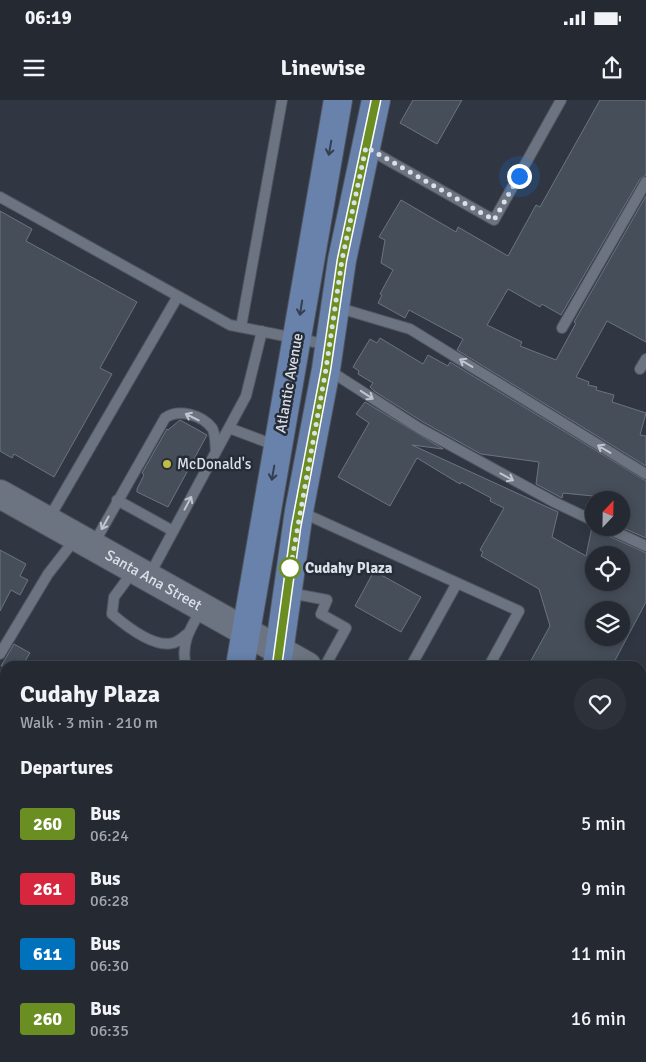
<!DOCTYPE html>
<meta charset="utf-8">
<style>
body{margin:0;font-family:Signika,sans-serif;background:#2c313a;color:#f1f3f6;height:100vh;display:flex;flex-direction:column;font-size:19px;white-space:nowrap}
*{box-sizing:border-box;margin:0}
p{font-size:16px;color:#a3a6ac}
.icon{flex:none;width:28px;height:28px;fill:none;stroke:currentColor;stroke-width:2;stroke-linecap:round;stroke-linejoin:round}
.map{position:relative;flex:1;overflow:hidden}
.details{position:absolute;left:0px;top:561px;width:646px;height:401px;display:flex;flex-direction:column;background:#242932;border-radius:15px 15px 0 0;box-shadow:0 2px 12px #0003,0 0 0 1px #41454d}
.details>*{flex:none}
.badge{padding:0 10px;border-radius:4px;font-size:18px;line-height:32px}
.needle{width:32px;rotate:22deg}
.fabs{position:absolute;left:585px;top:391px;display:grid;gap:10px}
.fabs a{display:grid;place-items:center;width:45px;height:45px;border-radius:50%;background:#242932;box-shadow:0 2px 12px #0003,0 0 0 1px #41454d;font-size:25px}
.you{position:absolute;width:25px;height:25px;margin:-12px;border:4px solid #fff;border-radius:50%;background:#1a73e8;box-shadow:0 0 0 8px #1a73e833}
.map>.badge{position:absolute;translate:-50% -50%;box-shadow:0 0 0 2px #fff}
h2{padding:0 20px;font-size:19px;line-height:45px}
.round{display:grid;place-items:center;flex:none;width:52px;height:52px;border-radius:26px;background:#2c313a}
.head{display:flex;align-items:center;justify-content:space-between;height:85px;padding:0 20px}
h1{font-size:24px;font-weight:700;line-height:38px}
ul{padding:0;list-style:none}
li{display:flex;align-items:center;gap:15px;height:65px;padding:0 20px}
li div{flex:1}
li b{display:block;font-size:19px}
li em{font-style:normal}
li .badge{min-width:55px;font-weight:700;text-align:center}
.status{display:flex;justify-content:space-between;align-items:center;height:35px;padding:0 25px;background:#242932;direction:ltr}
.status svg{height:14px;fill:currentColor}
header{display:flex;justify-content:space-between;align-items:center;height:65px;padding:0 20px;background:#242932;font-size:22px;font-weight:700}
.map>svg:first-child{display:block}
</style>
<div class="status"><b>06:19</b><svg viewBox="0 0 49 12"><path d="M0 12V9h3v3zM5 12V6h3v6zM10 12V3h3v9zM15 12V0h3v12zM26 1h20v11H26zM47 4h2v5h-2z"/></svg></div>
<header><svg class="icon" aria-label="menu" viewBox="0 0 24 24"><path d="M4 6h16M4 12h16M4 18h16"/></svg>Linewise<svg class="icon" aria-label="share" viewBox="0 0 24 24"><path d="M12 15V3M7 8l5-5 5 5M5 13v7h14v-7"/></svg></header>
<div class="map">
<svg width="646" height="962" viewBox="0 0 646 962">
<rect width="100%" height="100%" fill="#303743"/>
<path fill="#464e5a" stroke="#6c7481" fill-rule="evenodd" d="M 413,0 L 462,0 L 437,44 L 400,23 Z
M 600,0 L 646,0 L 646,75 L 640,79 L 561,215 L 542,204 L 540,207 L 508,189 L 487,225 L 522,242 L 520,246 L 556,260 L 576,223 L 574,222 L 646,96 L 646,242 L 607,221 L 576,277 L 589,282 L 588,285 L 597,287 L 596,290 L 614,295 L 612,302 L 646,313 L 640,335 L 646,336 L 646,366 L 457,250 L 463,239 L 409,210 L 405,218 L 378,203 L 382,195 L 380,194 L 393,170 L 381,163 L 385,140 L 379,137 L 401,100 L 456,132 L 458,127 L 508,156 L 536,105 L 540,107 Z
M 0,111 L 32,129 L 26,141 L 137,202 L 100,268 L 112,274 L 54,377 L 14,354 L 12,358 L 0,351 Z
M 380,238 L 423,264 L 428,255 L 448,266 L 450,262 L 646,381 L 646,438 L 621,427 L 621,400 L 594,400 L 594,406 L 591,405 L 593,396 L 563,393 L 562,398 L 536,384 L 539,362 L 481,354 L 423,322 L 374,291 L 370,287 L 373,283 L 358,274 L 359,271 L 353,267 L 370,239 L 377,243 Z
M 365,302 L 443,349 L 412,345 L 558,412 L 552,437 L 586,456 L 592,427 L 600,428 L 604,434 L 646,453 L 646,502 L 612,566 L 528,566 L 550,526 L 539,489 L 481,456 L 483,452 L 480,450 L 504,408 L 490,401 L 491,398 L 461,382 L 460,384 L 417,358 L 390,406 L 338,377 L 369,323 L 356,314 ZM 594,455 L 621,455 L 621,482 L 594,482 ZM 594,510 L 621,510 L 621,538 L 594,538 Z
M 180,320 L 207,335 L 168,407 L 137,392 L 137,389 L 144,375 L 142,373 L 167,329 L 168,330 Z
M 0,450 L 26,464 L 20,476 L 28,480 L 20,495 L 11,490 L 0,511 Z
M 374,471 L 421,497 L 401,532 L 355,506 Z
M 14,544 L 30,553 L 22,566 L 1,566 Z"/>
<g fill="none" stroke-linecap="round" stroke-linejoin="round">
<g stroke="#4f555e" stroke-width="12">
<path id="lane" d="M 368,49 L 494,120 L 561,0
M 0,97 L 230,225 L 329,245
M 336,207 L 410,229 L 646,374
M 241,227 L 282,0
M 562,228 L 646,82
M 327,269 L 419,328 L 554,402 L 594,421
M 640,269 L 646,259
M 229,328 L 277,346
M 117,400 L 173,431
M 301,412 L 519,511 L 489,566
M 48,420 L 178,196
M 607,428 L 646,446
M 93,445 L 165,318 C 178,308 202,315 212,328 C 216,334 215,345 216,352
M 134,470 L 114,497 L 112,514 C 126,526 154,548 173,543 C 178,542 183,537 187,534
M 149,476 L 246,296 L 262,231
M 290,493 L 327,500 L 321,514 L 346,528 L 325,566
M 0,554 L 48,474 L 76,438
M 186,566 C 180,543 191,527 203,507
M 411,566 L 457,483
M 641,645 L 646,637
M 641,861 L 646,852
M 251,958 L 260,962
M 453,962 L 455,958
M 508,962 L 510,958
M 586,962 L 588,958"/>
</g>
<g stroke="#4f555e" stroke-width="30">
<g id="secondary">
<path id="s1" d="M 0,394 L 307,566"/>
<path d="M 641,753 L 646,756"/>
</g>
</g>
<g stroke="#4f555e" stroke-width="30">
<path id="primary" d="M 240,566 L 338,0
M 277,566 L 299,411 L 326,269 L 342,160 L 376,0
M 195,962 L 196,958
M 234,962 L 234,958"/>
</g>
<use href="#lane" stroke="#6c7481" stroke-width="10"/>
<use href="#secondary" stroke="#6c7481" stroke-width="28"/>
<use href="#primary" stroke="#6882ab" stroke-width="28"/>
</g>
<defs><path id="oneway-shaft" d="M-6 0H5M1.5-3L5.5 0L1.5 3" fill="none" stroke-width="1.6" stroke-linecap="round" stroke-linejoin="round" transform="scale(1.25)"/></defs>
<g stroke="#333e4f">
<use href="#oneway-shaft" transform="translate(330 48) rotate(100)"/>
<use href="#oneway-shaft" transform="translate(301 208) rotate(99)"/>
<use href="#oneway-shaft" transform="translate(273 373) rotate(100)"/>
</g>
<g stroke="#c0c6ce">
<use href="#oneway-shaft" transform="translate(466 263) rotate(-149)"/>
<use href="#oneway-shaft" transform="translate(367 295) rotate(33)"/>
<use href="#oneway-shaft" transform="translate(192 317) rotate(-154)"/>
<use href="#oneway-shaft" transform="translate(604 349) rotate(-149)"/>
<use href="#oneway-shaft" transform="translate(507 377) rotate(29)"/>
<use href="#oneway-shaft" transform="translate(188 403) rotate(-62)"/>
<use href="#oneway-shaft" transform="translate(105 423) rotate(119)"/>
</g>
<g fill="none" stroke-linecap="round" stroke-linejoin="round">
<g stroke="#fff" stroke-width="11">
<path id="line" d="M 277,566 L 296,427 L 326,269 L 342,160 L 376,0"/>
</g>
<use href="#line" stroke="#6b8e23" stroke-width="8"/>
<path stroke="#dce1e8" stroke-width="5" stroke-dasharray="0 9" d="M 290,468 L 289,476 L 326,269 L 342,160 L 366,47 L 494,120 L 519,76"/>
</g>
<circle fill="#bfbe41" stroke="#262d38" stroke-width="2" cx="167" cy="364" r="5"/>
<circle fill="#fff" stroke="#6b8e23" stroke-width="2.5" cx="290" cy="468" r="10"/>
<g text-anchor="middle" stroke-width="5" stroke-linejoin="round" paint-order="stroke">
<g font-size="15" fill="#dce1e8" stroke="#262d38">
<text transform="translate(289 283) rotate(-80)" y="5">Atlantic Avenue</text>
<text dy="5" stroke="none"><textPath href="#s1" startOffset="176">Santa Ana Street</textPath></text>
</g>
<g font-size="15" fill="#dce1e8" stroke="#262d38" text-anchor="start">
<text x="177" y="369">McDonald's</text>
</g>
<g font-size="15" font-weight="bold" fill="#dce1e8" stroke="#262d38" text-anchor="start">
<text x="305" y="473">Cudahy Plaza</text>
</g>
</g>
</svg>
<div class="fabs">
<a><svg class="needle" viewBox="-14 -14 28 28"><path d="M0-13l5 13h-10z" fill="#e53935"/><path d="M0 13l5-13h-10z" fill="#a3a6ac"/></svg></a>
<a><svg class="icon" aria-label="locate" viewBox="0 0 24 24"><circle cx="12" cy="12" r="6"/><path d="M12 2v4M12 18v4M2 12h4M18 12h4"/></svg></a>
<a><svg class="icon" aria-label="layers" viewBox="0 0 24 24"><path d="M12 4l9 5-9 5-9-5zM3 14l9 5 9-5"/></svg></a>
</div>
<div class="you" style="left:519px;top:76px"></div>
<section class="details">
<div class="head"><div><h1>Cudahy Plaza</h1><p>Walk · 3 min · 210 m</p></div><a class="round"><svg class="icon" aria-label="heart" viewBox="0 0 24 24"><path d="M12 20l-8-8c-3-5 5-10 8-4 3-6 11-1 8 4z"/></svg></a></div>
<h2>Departures</h2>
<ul>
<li><span class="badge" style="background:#6b8e23;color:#fff">260</span><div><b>Bus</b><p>06:24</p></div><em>5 min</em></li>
<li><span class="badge" style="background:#d7263d;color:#fff">261</span><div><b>Bus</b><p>06:28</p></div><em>9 min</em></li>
<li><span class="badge" style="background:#0072bc;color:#fff">611</span><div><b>Bus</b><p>06:30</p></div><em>11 min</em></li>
<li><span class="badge" style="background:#6b8e23;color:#fff">260</span><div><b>Bus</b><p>06:35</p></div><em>16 min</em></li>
</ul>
</section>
</div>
